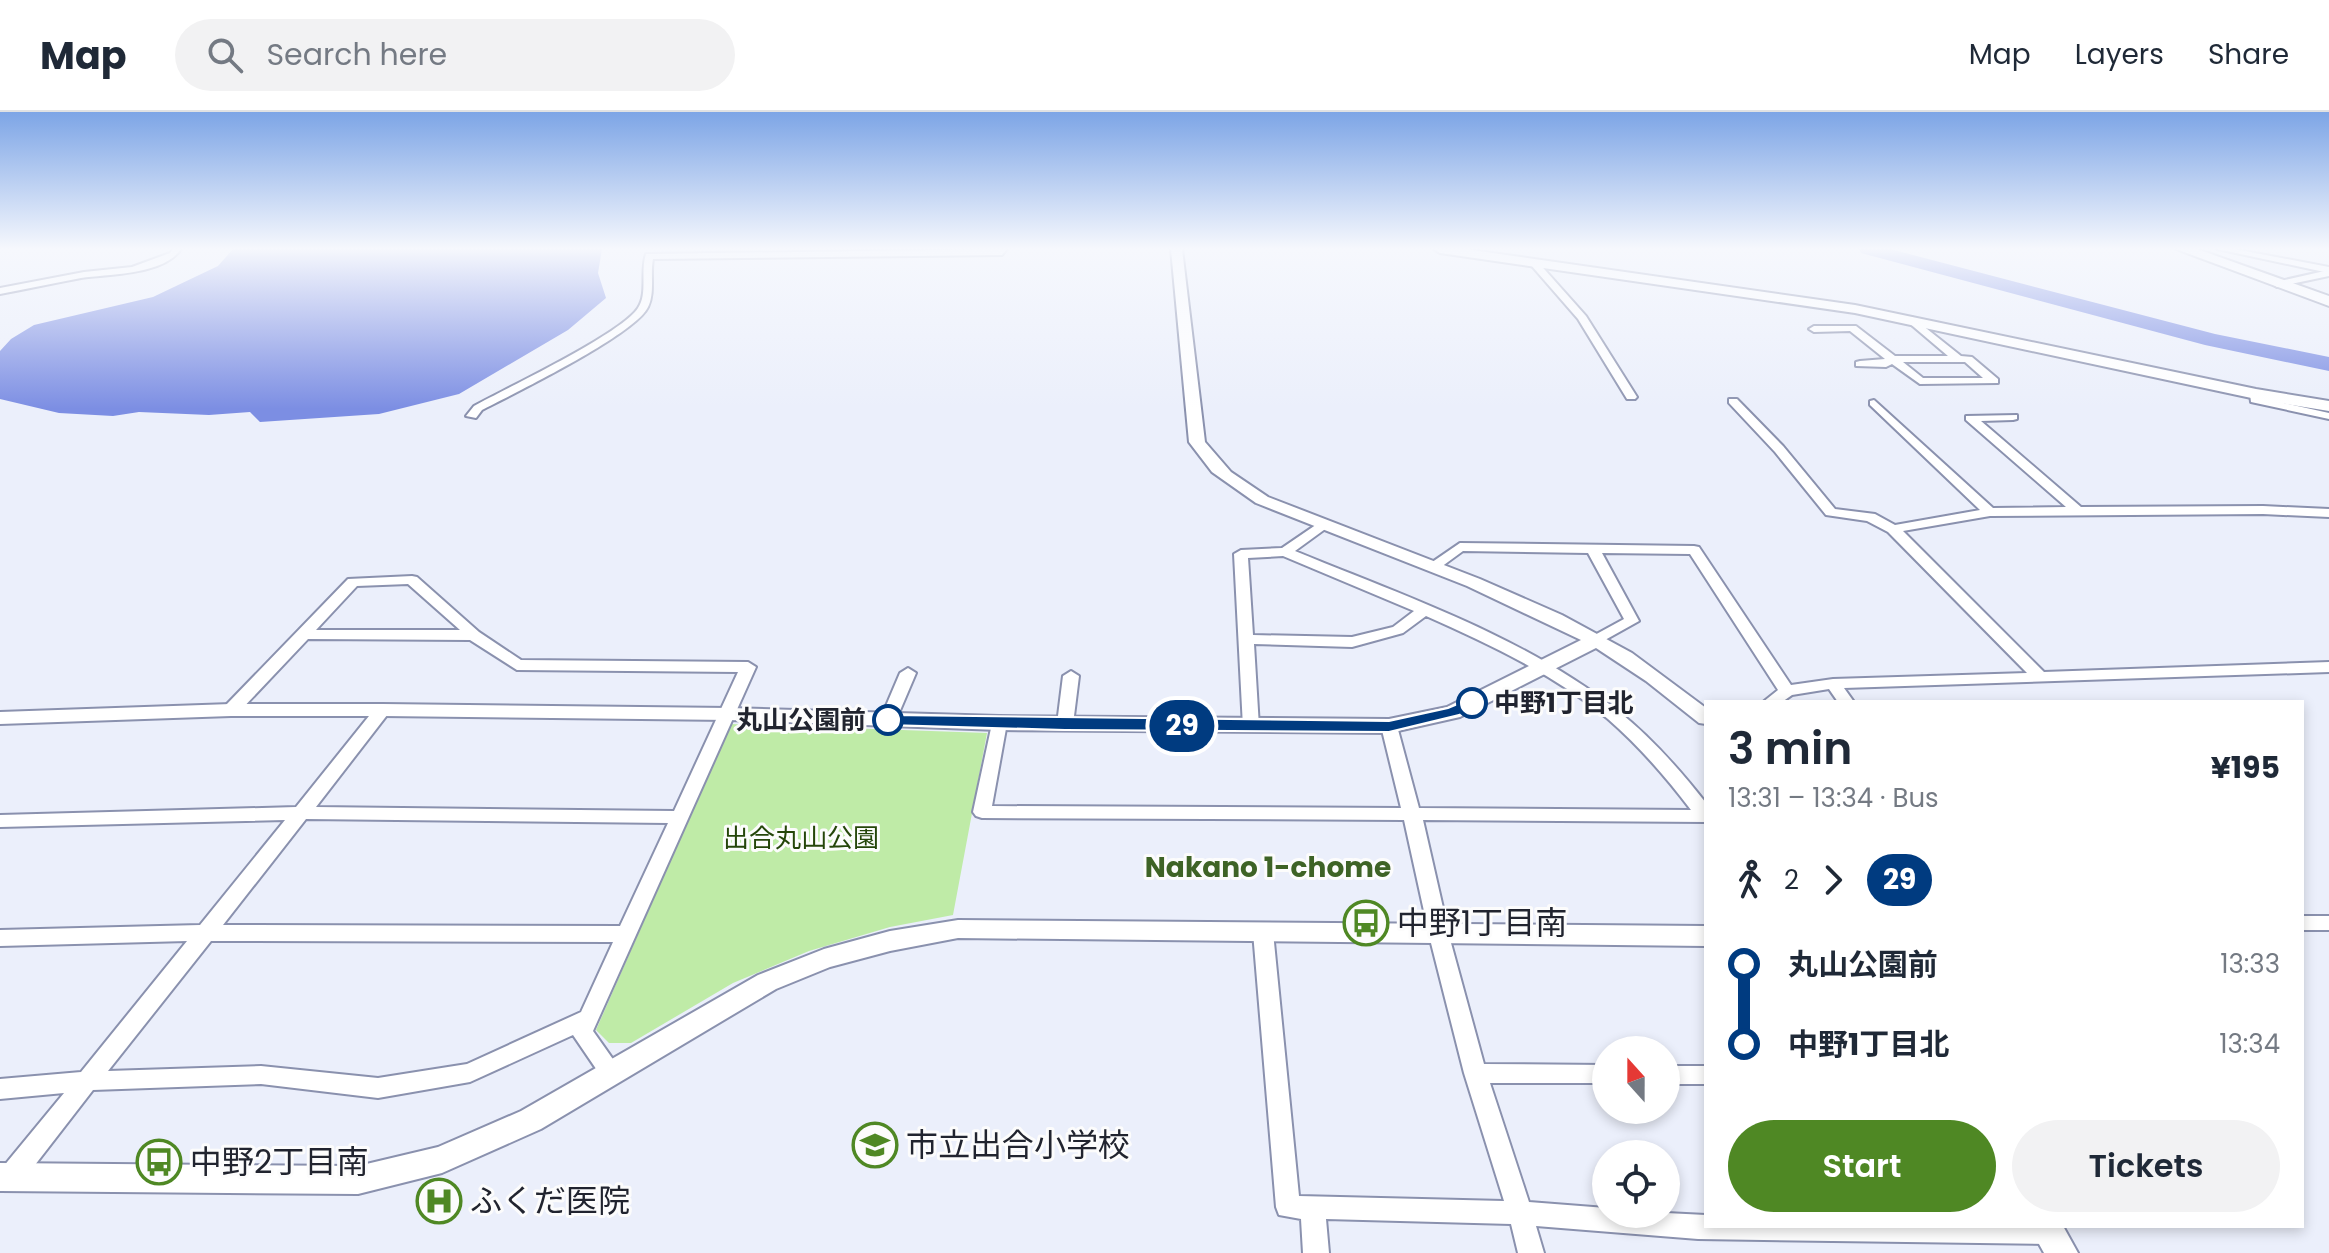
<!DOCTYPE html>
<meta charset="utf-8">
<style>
body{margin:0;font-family:Poppins,"Noto Sans JP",sans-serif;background:#f2f2f3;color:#1f2937;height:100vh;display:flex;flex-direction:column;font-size:30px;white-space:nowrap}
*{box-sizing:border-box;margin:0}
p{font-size:26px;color:#747a83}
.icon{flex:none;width:44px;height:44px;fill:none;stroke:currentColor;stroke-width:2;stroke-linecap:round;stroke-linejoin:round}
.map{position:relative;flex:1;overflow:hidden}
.sheet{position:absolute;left:1704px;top:588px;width:600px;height:528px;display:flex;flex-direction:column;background:#fff;border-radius:0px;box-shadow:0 4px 12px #0003}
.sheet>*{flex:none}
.badge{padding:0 16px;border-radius:26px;font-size:28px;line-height:52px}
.needle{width:52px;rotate:339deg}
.buttons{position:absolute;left:1592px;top:924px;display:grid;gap:16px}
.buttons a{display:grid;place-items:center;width:88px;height:88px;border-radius:50%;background:#fff;box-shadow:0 4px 12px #0003;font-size:40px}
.map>.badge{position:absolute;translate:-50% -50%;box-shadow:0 0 0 4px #fff}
.legs{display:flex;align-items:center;gap:12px;height:88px;padding:0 24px;font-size:26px}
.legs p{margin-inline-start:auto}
.overview{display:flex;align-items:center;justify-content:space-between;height:136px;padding:0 24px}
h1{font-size:44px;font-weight:600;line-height:60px}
.primary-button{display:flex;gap:16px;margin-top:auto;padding:16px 24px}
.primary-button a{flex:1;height:92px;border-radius:48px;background:#4f8824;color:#fff;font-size:32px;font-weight:600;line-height:92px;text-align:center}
.primary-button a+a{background:#f2f2f3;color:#1f2937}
ul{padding:0 24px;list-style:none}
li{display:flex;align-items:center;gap:28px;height:80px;font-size:30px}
li i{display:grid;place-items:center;width:12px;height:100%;margin:0 10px;background:currentColor}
li i::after{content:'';width:20px;height:20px;margin:-10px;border:6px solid;border-radius:50%;background:#fff}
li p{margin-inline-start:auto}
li:first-child i{background:linear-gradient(#0000 50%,currentColor 0)}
li:last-child i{background:linear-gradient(currentColor 50%,#0000 0)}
header{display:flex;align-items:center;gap:48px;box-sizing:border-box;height:112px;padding:0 40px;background:#fff;border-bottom:2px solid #e0e1e3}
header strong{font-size:38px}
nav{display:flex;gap:44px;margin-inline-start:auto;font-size:28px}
.search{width:560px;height:72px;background:#f2f2f3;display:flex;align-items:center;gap:20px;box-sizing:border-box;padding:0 28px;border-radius:44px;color:#747a83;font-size:30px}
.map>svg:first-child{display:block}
</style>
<header>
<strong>Map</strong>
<div class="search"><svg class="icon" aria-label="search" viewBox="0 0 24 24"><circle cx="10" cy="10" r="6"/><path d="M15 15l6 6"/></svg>Search here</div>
<nav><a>Map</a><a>Layers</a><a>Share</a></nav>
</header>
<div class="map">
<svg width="2329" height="1141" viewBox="0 0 2329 1141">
<rect width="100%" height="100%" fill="#ebeffb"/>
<path fill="#bfeba7" d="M 730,612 L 987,621 L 953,803 L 890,815 L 809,839 L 733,871 L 631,931 L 609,931 L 596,918 Z"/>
<path fill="#7c8ee3" d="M 233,137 L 602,137 L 598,161 L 606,186 L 568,218 L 459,282 L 379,302 L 260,310 L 250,300 L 209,303 L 139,300 L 113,304 L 59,301 L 0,287 L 0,239 L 11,227 L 34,213 L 153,185 L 218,154 Z"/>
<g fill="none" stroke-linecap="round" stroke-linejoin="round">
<path fill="#7c8ee3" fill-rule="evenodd" d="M 1859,137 L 1890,137 L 2215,222 L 2329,245 L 2329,259 L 2205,233 L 1861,141 Z"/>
<g stroke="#8a91ae" stroke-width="4">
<path id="minor" d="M 173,137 L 181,137 C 164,163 109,162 81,166 C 54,171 27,177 0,182 L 0,176 L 84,160 L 132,155 L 170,141 Z
M 1007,137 L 1002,143 L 653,147 C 650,162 655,181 648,195 C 636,222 513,282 482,298 L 476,306 L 466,304 L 474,294 C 507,276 621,222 638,196 C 648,181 640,159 646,142 Z
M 2217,137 L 2234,137 L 2329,155 L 2329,161 Z
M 1531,149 L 1537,149 L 1586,204 L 1637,285 L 1635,287 L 1627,287 L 1578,207 L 1531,153 Z
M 1912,205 L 1961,244 L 1972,245 L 1998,267 L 1998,271 L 1920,272 L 1892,252 L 1886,255 L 1856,254 L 1856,250 L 1860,249 L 1885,247 L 1850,219 L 1814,220 L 1809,217 L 1814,214 L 1856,214 L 1895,244 L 1948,244 L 1908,210 L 1907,208 ZM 1903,250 L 1965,250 L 1983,266 L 1923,266 Z
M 2256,279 L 2262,282 L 2261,286 L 2329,301 L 2329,307 L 2251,290 L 2250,282 Z
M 1729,287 L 1737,287 L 1783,334 L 1835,397 L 1875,402 L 1895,413 L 1980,398 L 1870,293 L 1870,289 L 1874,288 L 1993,396 L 2066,395 L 1966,308 L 1966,304 L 2017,303 L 2017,307 L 2013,308 L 1981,309 L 2081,395 L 2263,394 L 2329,397 L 2329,405 L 2263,402 L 1990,404 L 1903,419 L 2044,560 L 2329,550 L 2329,560 L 1844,576 L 1854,590 L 1838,590 L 1829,577 L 1792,583 L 1782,590 L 1763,590 L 1778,578 L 1690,442 L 1602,441 L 1639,509 L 1596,533 L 1588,528 L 1591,525 L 1624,507 L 1588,441 L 1463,439 L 1437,458 L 1432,459 L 1425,455 L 1460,431 L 1694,434 L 1699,435 L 1791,573 L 1833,567 L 2027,561 L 1888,420 L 1867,409 L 1826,403 L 1775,340 L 1729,291 Z
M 1323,408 L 1330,412 L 1328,415 L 1295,439 C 1404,484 1524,524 1618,599 C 1651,625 1680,658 1706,691 L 1706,710 L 1423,708 L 1451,831 L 1484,952 L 1606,953 L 1606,971 L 1490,971 L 1529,1090 L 1606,1096 L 1606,1102 L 1666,1101 L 1706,1103 L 1706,1114 L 2059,1114 L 2062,1120 L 2058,1128 L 2049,1132 L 1698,1127 L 1536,1114 L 1544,1141 L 1518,1141 L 1511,1112 L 1326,1107 L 1329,1141 L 1303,1141 L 1301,1107 L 1279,1103 L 1276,1095 L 1253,820 L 1256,815 L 1263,812 L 1270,815 L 1273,820 L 1299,1084 L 1504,1089 L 1464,961 L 1431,831 L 1404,708 L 982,706 L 976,704 L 973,700 L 993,607 L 1005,607 L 1007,611 L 992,694 L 1401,696 L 1381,614 L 1389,609 L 1397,614 L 1419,696 L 1691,698 C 1666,665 1639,634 1608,607 C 1555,563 1489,532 1426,504 L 1403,521 L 1352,535 L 1254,532 L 1259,615 L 1257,619 L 1245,619 L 1243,615 L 1234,442 L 1241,438 L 1282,436 ZM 1283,444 L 1414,499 L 1393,515 L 1352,525 L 1253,523 L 1248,446 Z
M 412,464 L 417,465 L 479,520 L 521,548 L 748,550 L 756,555 L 593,919 L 622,960 L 619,967 L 611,969 L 603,967 L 573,923 L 470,970 L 378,986 L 261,972 L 93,978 L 21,1071 L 12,1074 L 3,1071 L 0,1063 L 3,1055 L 64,981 L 0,987 L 0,967 L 81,960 L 187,829 L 0,834 L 0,818 L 200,813 L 285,708 L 0,715 L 0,703 L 296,695 L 377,594 L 383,593 L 391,598 L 316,695 L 674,699 L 738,560 L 517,558 L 470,528 L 308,527 L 237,602 L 225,602 L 223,598 L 225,594 L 348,467 ZM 408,472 L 460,518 L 316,518 L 357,474 ZM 306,707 L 668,711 L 620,814 L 223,813 ZM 211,829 L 613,830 L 581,900 L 467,952 L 378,966 L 261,954 L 108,959 Z
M 908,556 L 916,561 L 896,608 L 894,612 L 882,612 L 880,608 L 900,561 Z
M 1071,559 L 1079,564 L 1073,612 L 1065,617 L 1057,612 L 1063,564 Z
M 2302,804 L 2329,804 L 2329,818 L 2302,818 Z
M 1666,954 L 1706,954 L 1706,972 L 1666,972 Z"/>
</g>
<g stroke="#8a91ae" stroke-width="4">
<path id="tertiary" d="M 1171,137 L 1182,137 L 1205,330 L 1231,360 L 1268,385 L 1480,467 L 1562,503 L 1632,541 L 1706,596 L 1706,612 L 1699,611 L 1646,569 L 1596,536 L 1460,605 L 1389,621 L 999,618 L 729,608 L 383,604 L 231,604 L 0,612 L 0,600 L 231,592 L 383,592 L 729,596 L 999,604 L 1389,607 L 1447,595 L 1581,528 L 1467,474 L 1256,391 L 1212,360 L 1189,330 Z
M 2329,158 L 2329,164 L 2277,175 L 2271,171 Z
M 958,808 L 1706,814 L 1706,834 L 958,826 L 890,839 L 830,855 L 776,877 L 541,1017 L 442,1061 L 358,1082 L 0,1079 L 0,1051 L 358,1054 L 438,1035 L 521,999 L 758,863 L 824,837 L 890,819 Z
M 2029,1114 L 2063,1114 L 2078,1141 L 2044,1141 Z"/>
</g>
<g stroke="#8a91ae" stroke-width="4">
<path id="secondary" d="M 1434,137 L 1465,137 L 1855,193 L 2256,277 L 2329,289 L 2329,299 L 2256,287 L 1855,201 L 1440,141 Z"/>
</g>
<g stroke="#8a91ae" stroke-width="4">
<path id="trunk" d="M 2176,137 L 2197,137 L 2329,184 L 2329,194 Z"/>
</g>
<use href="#minor" fill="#fff" fill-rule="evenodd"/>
<use href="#tertiary" fill="#fff" fill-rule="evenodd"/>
<use href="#secondary" fill="#fff" fill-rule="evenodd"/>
<use href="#trunk" fill="#fff" fill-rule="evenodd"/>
</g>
<linearGradient id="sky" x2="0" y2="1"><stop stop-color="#7da5e6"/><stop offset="0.46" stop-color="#f6f8fd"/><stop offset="1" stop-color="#f6f8fd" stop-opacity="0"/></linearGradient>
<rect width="2329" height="297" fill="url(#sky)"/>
<path fill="#003b80" stroke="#fff" stroke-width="2" d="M 1472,586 L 1480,591 L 1459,603 L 1389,620 L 1065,618 L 888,613 L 880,608 L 888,603 L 1389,609 L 1448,596 Z"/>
<defs>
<g id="bus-ring" transform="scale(2.3)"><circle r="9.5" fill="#fcfcfc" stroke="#4f8824" stroke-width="1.5"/><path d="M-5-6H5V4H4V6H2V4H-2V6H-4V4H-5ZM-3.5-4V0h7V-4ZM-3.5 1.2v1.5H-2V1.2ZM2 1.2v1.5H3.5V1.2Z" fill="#4f8824"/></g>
<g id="school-ring" transform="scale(2.3)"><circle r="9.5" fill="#fcfcfc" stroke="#4f8824" stroke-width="1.5"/><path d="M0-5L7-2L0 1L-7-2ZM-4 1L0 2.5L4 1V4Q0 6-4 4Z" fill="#4f8824"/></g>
<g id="hospital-ring" transform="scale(2.3)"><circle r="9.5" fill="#fcfcfc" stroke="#4f8824" stroke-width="1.5"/><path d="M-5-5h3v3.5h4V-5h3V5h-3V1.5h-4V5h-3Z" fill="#4f8824"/></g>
</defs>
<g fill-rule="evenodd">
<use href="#bus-ring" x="1366" y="811"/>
<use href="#school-ring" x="875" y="1033"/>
<use href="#bus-ring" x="159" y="1050"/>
<use href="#hospital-ring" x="439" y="1089"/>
</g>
<g fill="#fff" stroke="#003b80" stroke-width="4">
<circle cx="1472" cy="591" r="14"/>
<circle cx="888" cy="608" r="14"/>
</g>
<g text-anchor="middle" stroke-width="6" stroke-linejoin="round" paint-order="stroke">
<g font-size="26" font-weight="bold" fill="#21242f" stroke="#fcfcfc" text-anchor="start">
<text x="1494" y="600">中野1丁目北</text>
<text x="866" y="617" text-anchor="end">丸山公園前</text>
</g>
<g font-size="26" fill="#25460a" stroke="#fcfcfc">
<text x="801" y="735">出合丸山公園</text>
</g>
<g font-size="28" font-weight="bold" fill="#3e6326" stroke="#fcfcfc">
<text x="1268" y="765">Nakano 1-chome</text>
</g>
<g font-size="32" fill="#21242f" stroke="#fcfcfc" text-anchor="start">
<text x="1397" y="822">中野1丁目南</text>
<text x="906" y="1044">市立出合小学校</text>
<text x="190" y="1061">中野2丁目南</text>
<text x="470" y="1100">ふくだ医院</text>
</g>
</g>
</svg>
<div class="buttons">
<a><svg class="needle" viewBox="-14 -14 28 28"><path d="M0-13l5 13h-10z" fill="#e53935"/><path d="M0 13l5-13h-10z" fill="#747a83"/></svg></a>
<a><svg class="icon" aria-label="locate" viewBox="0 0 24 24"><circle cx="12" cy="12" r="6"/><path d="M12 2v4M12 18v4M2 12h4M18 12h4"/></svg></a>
</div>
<b class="badge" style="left:1182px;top:614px;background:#003b80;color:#fff">29</b>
<section class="sheet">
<div class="overview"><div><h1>3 min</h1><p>13:31 – 13:34 · Bus</p></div><b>¥195</b></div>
<div class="legs"><svg class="icon" aria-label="walk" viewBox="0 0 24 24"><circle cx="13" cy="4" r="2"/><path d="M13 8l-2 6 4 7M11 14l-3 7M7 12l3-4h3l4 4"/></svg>2<svg class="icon" aria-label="forward" viewBox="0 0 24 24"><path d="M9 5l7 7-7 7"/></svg><b class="badge" style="background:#003b80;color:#fff">29</b></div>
<ul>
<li><i style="color:#003b80"></i><b>丸山公園前</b><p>13:33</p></li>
<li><i style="color:#003b80"></i><b>中野1丁目北</b><p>13:34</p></li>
</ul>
<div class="primary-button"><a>Start</a><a>Tickets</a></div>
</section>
</div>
